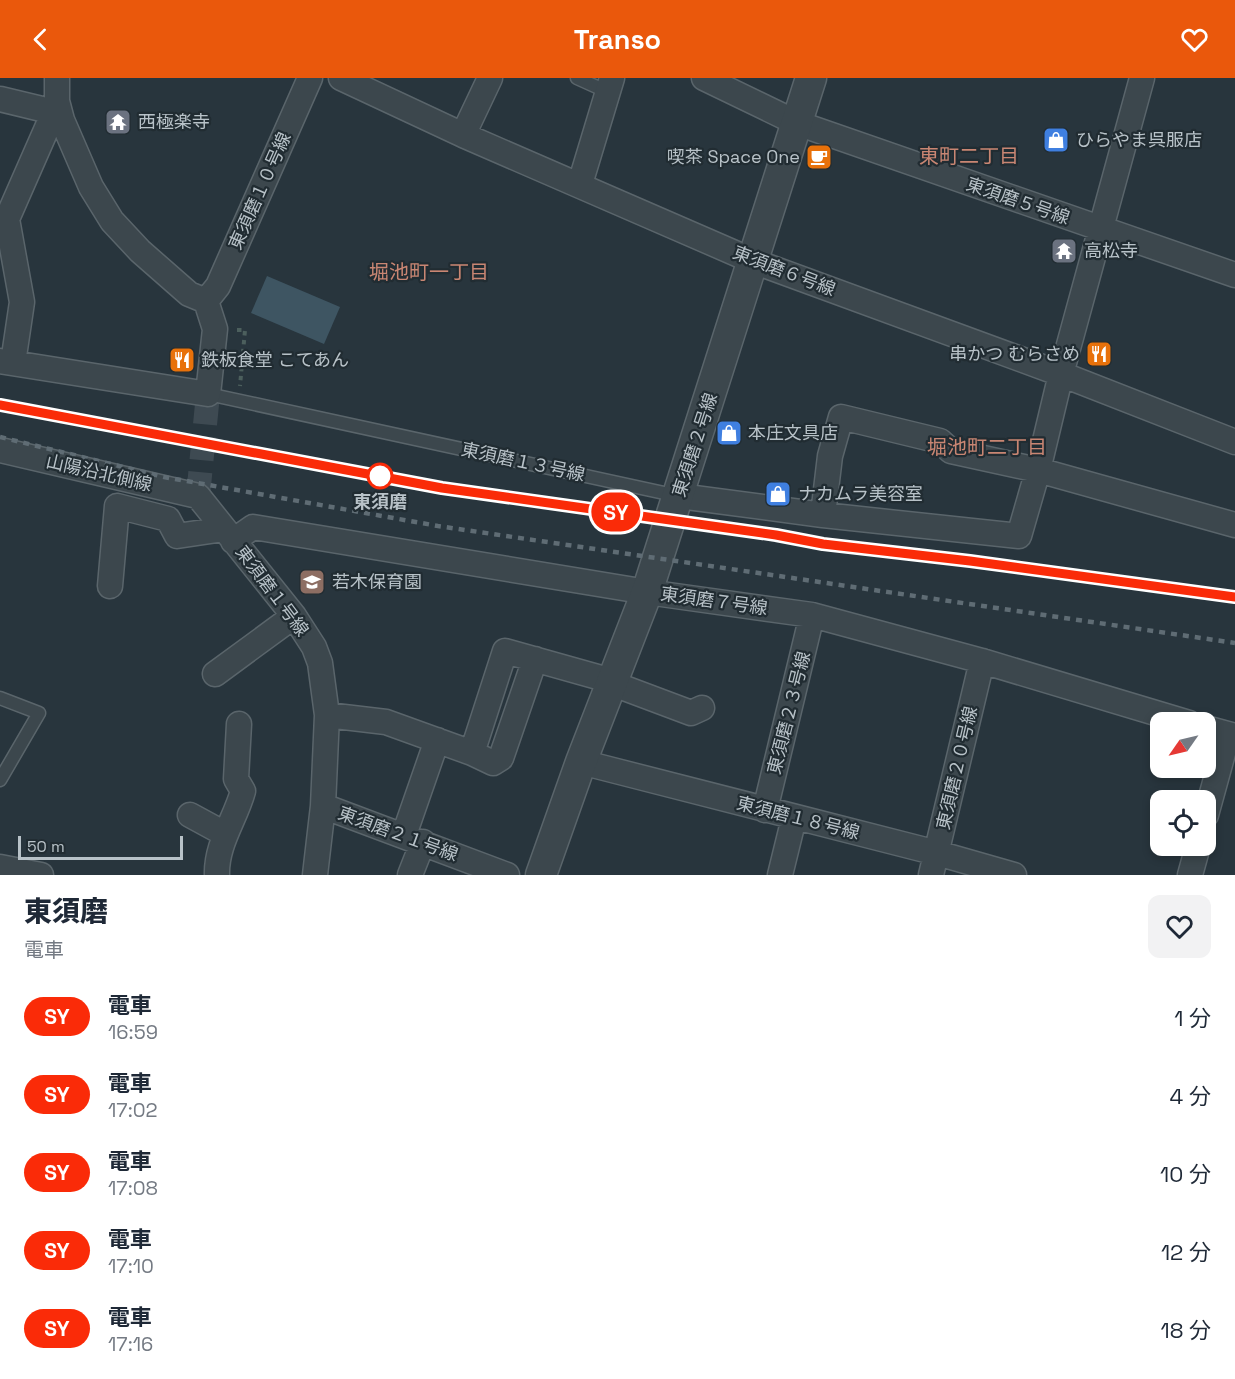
<!DOCTYPE html>
<html lang="ja">
<meta charset="utf-8">
<style>
body{margin:0;font-family:"Space Grotesk","Noto Sans JP",sans-serif;background:#f2f2f3;color:#1f2937;height:100vh;display:flex;flex-direction:column;font-size:22px;white-space:nowrap}
*{box-sizing:border-box;margin:0}
p{font-size:20px;color:#747a83}
.icon{flex:none;width:33px;height:33px;fill:none;stroke:currentColor;stroke-width:2;stroke-linecap:round;stroke-linejoin:round}
.map{position:relative;height:797px;overflow:hidden}
.sheet{display:flex;flex-direction:column;background:#fff;flex:1}
.sheet>*{flex:none}
.badge{padding:0 12px;border-radius:20px;font-size:21px;line-height:39px}
.needle{width:39px;rotate:236deg}
.tools{position:absolute;left:1150px;top:634px;display:grid;gap:12px}
.tools a{display:grid;place-items:center;width:66px;height:66px;border-radius:12px;background:#fff;box-shadow:0 3px 9px #0003;font-size:30px}
.scale{position:absolute;left:18px;bottom:15px;width:165px;box-sizing:border-box;padding-left:6px;border:3px solid #b8c2c8;border-top:0;font-size:16px;line-height:21px;white-space:nowrap;color:#b8c2c8;-webkit-text-stroke:4px #212c32;paint-order:stroke}
.map>.badge{position:absolute;translate:-50% -50%;box-shadow:0 0 0 3px #fff}
.round{display:grid;place-items:center;flex:none;width:63px;height:63px;border-radius:12px;background:#f2f2f3}
.summary{display:flex;align-items:center;justify-content:space-between;height:102px;padding:0 24px}
h1{font-size:28px;font-weight:800;line-height:45px}
ul{padding:0;list-style:none}
li{display:flex;align-items:center;gap:18px;height:78px;padding:0 24px}
li div{flex:1}
li b{display:block;font-size:22px}
li em{font-style:normal}
li .badge{min-width:66px;font-weight:700;text-align:center}
header{display:flex;justify-content:space-between;align-items:center;height:78px;padding:0 24px;background:#ea580c;color:#fff;font-size:27px;font-weight:800}
.map>svg:first-child{display:block}
</style>
<header><svg class="icon" aria-label="back" viewBox="0 0 24 24"><path d="M15 5l-7 7 7 7"/></svg>Transo<svg class="icon" aria-label="heart" viewBox="0 0 24 24"><path d="M12 20l-8-8c-3-5 5-10 8-4 3-6 11-1 8 4z"/></svg></header>
<div class="map">
<svg width="1235" height="797" viewBox="0 0 1235 797">
<rect width="100%" height="100%" fill="#28353d"/>
<path fill="#3e5562" d="M 267,198 L 340,229 L 324,266 L 251,235 Z"/>
<g fill="none" stroke-linecap="round" stroke-linejoin="round">
<path stroke="#3e4a52" stroke-width="24" stroke-dasharray="24 12" stroke-linecap="butt" d="M 198,418 L 208,316"/>
<g stroke="#5a656b" stroke-width="15">
<path id="service" d="M 577,0 L 608,14
M 208,316 L 678,418
M 0,620 L 39,635 L 0,702"/>
</g>
<g stroke="#5a656b" stroke-width="27">
<path id="minor" d="M 57,0 L 57,23 L 62,42 L 91,109 L 112,143 L 140,173 L 189,216 L 206,223
M 341,0 L 463,57 L 753,183 L 1061,296 L 1235,364
M 704,0 L 797,45 L 1235,197
M 0,21 L 54,34
M 463,57 L 490,0
M 580,106 L 612,0
M 206,223 L 218,208 L 310,0
M 0,283 L 208,316 L 215,251 L 206,223
M 13,285 L 22,224 L 7,141 L 54,34 L 59,32
M 0,372 L 198,418 L 294,538 L 314,569 L 320,585 L 327,637 L 323,728 L 315,797
M 679,418 L 823,437 L 1019,458 L 1038,392 L 1061,296 L 1142,0
M 823,437 L 830,378 L 841,339 L 940,363 L 951,373 L 1038,392 L 1235,447
M 233,463 L 253,449 L 647,514 L 812,537 L 982,583 L 1189,645
M 110,508 L 117,428 L 168,441 L 177,458 L 224,451
M 215,596 L 294,538
M 611,605 L 691,635 L 702,630
M 327,637 L 386,644 L 472,675 L 493,685 L 501,680 L 535,581
M 1206,650 L 1235,658
M 472,675 L 505,573 L 612,603
M 581,684 L 937,775 L 1014,797
M 323,728 L 507,797
M 765,732 L 812,537
M 190,737 L 225,756
M 1206,737 L 1228,657
M 404,757 L 437,662
M 0,789 L 41,797
M 217,797 C 216,766 235,742 243,713 L 236,701 L 239,646
M 410,797 L 423,764
M 780,797 L 794,740
M 931,797 L 982,583
M 1190,797 L 1198,768"/>
</g>
<g stroke="#5a656b" stroke-width="33">
<path id="tertiary" d="M 541,797 L 581,684 L 647,514 L 811,0"/>
</g>
<path stroke="#4c5f5d" stroke-width="4" stroke-dasharray="4.5 4.5" stroke-linecap="butt" d="M 237,252 L 245,252 L 240,308"/>
<use href="#service" stroke="#3c474d" stroke-width="12"/>
<use href="#minor" stroke="#3c474d" stroke-width="24"/>
<use href="#tertiary" stroke="#3c474d" stroke-width="30"/>
<path stroke="#5f6c74" stroke-width="4.5" stroke-dasharray="6 6" stroke-linecap="butt" d="M 0,327 L 442,409 L 823,466 L 970,483 L 1235,519
M 0,359 L 164,399 L 438,448 L 1235,565"/>
</g>
<g fill="none" stroke-linecap="round" stroke-linejoin="round">
<g stroke="#fff" stroke-width="14">
<path id="line" d="M 0,327 L 442,410 L 776,457 L 823,466 L 970,483 L 1235,519"/>
</g>
<use href="#line" stroke="#fa2b08" stroke-width="9"/>
</g>
<defs>
<g id="temple-square" transform="scale(1.35)"><rect x="-9" y="-9" width="18" height="18" rx="4" fill="#6b7280" stroke="#212c32"/><path d="M0-6L5-2H3V0L6.5 2.5H4V6H1.5V3h-3V6H-4V2.5H-6.5L-3 0V-2H-5Z" fill="#fff"/></g>
<g id="shop-square" transform="scale(1.35)"><rect x="-9" y="-9" width="18" height="18" rx="4" fill="#3f7fe0" stroke="#212c32"/><path d="M-5-2.5h2.3a2.7 3.5 0 0 1 5.4 0H5L5.5 6h-11ZM-1.5-2.5h3a1.5 2.3 0 0 0-3 0Z" fill="#fff"/></g>
<g id="cafe-square" transform="scale(1.35)"><rect x="-9" y="-9" width="18" height="18" rx="4" fill="#e8710a" stroke="#212c32"/><path d="M-5.5-4.5H6V0H3Q3 3.5 0 3.5H-2.5Q-5.5 3.5-5.5 0ZM3-3.2v2h1.7v-2ZM-6 4.5H4V6H-6Z" fill="#fff"/></g>
<g id="restaurant-square" transform="scale(1.35)"><rect x="-9" y="-9" width="18" height="18" rx="4" fill="#e8710a" stroke="#212c32"/><path d="M-5-6h1v4h1v-4h1v4h1v-4h1v5L-1.5 .5V6h-2V.5L-5-1ZM5-6V6H3V1.5H1.5Q1.5-4 5-6Z" fill="#fff"/></g>
<g id="school-square" transform="scale(1.35)"><rect x="-9" y="-9" width="18" height="18" rx="4" fill="#8d6e63" stroke="#212c32"/><path d="M0-5L7-2L0 1L-7-2ZM-4 1L0 2.5L4 1V4Q0 6-4 4Z" fill="#fff"/></g>
</defs>
<g fill-rule="evenodd">
<use href="#temple-square" x="118" y="44"/>
<use href="#shop-square" x="1056" y="62"/>
<use href="#cafe-square" x="819" y="79"/>
<use href="#temple-square" x="1064" y="173"/>
<use href="#restaurant-square" x="1099" y="276"/>
<use href="#restaurant-square" x="182" y="282"/>
<use href="#shop-square" x="729" y="355"/>
<use href="#shop-square" x="778" y="416"/>
<use href="#school-square" x="312" y="504"/>
</g>
<circle fill="#fff" stroke="#fa2b08" stroke-width="3" cx="380" cy="398" r="12"/>
<g text-anchor="middle" stroke-width="4.5" stroke-linejoin="round" paint-order="stroke">
<g font-size="18" fill="#b8c2c8" stroke="#212c32" text-anchor="start">
<text x="138" y="50">西極楽寺</text>
<text x="1076" y="68">ひらやま呉服店</text>
<text x="800" y="85" text-anchor="end">喫茶 Space One</text>
<text x="1084" y="179">高松寺</text>
<text x="1080" y="282" text-anchor="end">串かつ むらさめ</text>
<text x="201" y="288">鉄板食堂 こてあん</text>
<text x="748" y="361">本庄文具店</text>
<text x="798" y="422">ナカムラ美容室</text>
<text x="332" y="510">若木保育園</text>
</g>
<g font-size="18" fill="#b8c2c8" stroke="#212c32">
<text transform="translate(260 113) rotate(-66)" y="6">東須磨１０号線</text>
<text transform="translate(1018 123) rotate(19)" y="6">東須磨５号線</text>
<text transform="translate(784 193) rotate(21)" y="6">東須磨６号線</text>
<text transform="translate(695 367) rotate(-72)" y="6">東須磨２号線</text>
<text transform="translate(523 384) rotate(12)" y="6">東須磨１３号線</text>
<text transform="translate(99 395) rotate(13)" y="6">山陽沿北側線</text>
<text transform="translate(272 513) rotate(53)" y="6">東須磨１号線</text>
<text transform="translate(714 523) rotate(8)" y="6">東須磨７号線</text>
<text transform="translate(789 635) rotate(-76)" y="6">東須磨２３号線</text>
<text transform="translate(957 690) rotate(-77)" y="6">東須磨２０号線</text>
<text transform="translate(798 740) rotate(14)" y="6">東須磨１８号線</text>
<text transform="translate(398 756) rotate(20)" y="6">東須磨２１号線</text>
</g>
<g font-size="18" font-weight="bold" fill="#b8c2c8" stroke="#212c32">
<text x="380" y="430">東須磨</text>
</g>
<g font-size="20" fill="#c98673" stroke="#212c32">
<text x="969" y="85">東町二丁目</text>
<text x="429" y="201">堀池町一丁目</text>
<text x="987" y="376">堀池町二丁目</text>
</g>
</g>
</svg>
<div class="tools">
<a><svg class="needle" viewBox="-14 -14 28 28"><path d="M0-13l5 13h-10z" fill="#e53935"/><path d="M0 13l5-13h-10z" fill="#747a83"/></svg></a>
<a><svg class="icon" aria-label="locate" viewBox="0 0 24 24"><circle cx="12" cy="12" r="6"/><path d="M12 2v4M12 18v4M2 12h4M18 12h4"/></svg></a>
</div>
<div class="scale">50 m</div>
<b class="badge" style="left:616px;top:434px;background:#fa2b08;color:#fff">SY</b>
</div>
<section class="sheet">
<div class="summary"><div><h1>東須磨</h1><p>電車</p></div><a class="round"><svg class="icon" aria-label="heart" viewBox="0 0 24 24"><path d="M12 20l-8-8c-3-5 5-10 8-4 3-6 11-1 8 4z"/></svg></a></div>
<ul>
<li><span class="badge" style="background:#fa2b08;color:#fff">SY</span><div><b>電車</b><p>16:59</p></div><em>1 分</em></li>
<li><span class="badge" style="background:#fa2b08;color:#fff">SY</span><div><b>電車</b><p>17:02</p></div><em>4 分</em></li>
<li><span class="badge" style="background:#fa2b08;color:#fff">SY</span><div><b>電車</b><p>17:08</p></div><em>10 分</em></li>
<li><span class="badge" style="background:#fa2b08;color:#fff">SY</span><div><b>電車</b><p>17:10</p></div><em>12 分</em></li>
<li><span class="badge" style="background:#fa2b08;color:#fff">SY</span><div><b>電車</b><p>17:16</p></div><em>18 分</em></li>
</ul>
</section>
